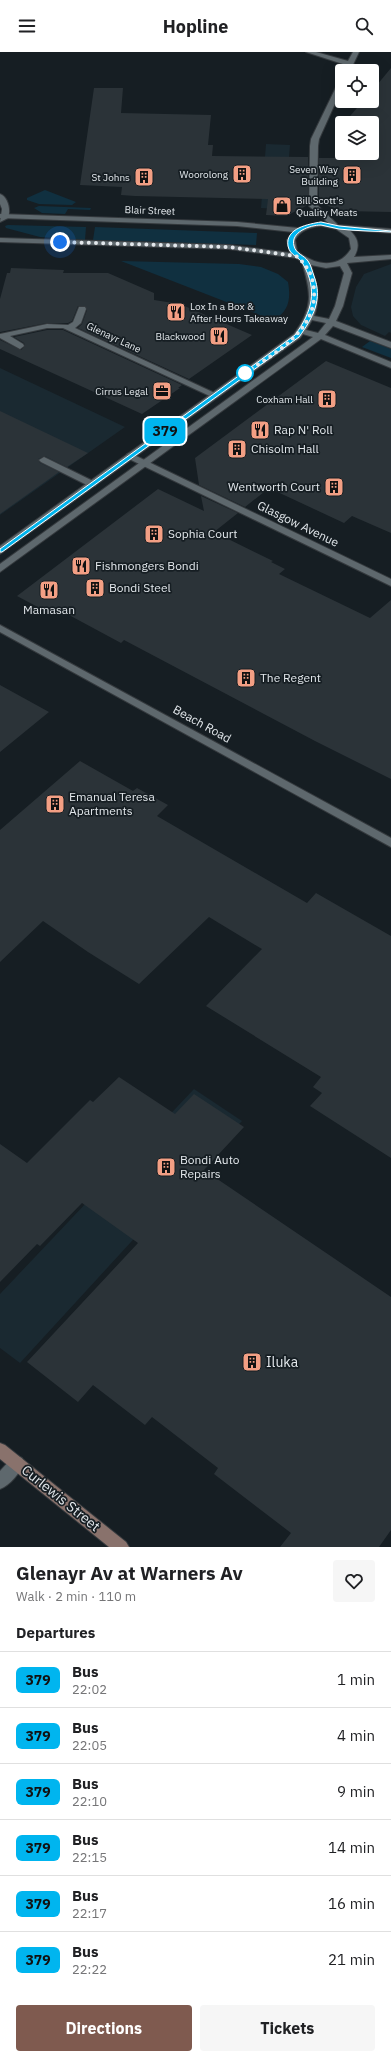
<!DOCTYPE html>
<meta charset="utf-8">
<style>
body{margin:0;font-family:"IBM Plex Sans",sans-serif;background:#f6f6f6;color:#202124;height:100vh;display:flex;flex-direction:column;font-size:15px;white-space:nowrap}
*{box-sizing:border-box;margin:0}
p{font-size:13px;color:#757577}
.icon{flex:none;width:22px;height:22px;fill:none;stroke:currentColor;stroke-width:2;stroke-linecap:round;stroke-linejoin:round}
.map{position:relative;height:1495px;overflow:hidden}
.panel{display:flex;flex-direction:column;background:#fff;flex:1}
.panel>*{flex:none}
.badge{padding:0 8px;border-radius:6px;font-size:14px;line-height:26px}
.buttons{position:absolute;left:335px;top:12px;display:grid;gap:8px}
.buttons a{display:grid;place-items:center;width:44px;height:44px;border-radius:4px;background:#fff;box-shadow:0 4px 16px #0002;font-size:20px}
.you{position:absolute;width:20px;height:20px;margin:-10px;border:3px solid #fff;border-radius:50%;background:#1a73e8;box-shadow:0 0 0 6px #1a73e833}
.map>.badge{position:absolute;translate:-50% -50%;box-shadow:0 0 0 2px #fff}
h2{padding:0 16px;font-size:15px;line-height:36px}
.round{display:grid;place-items:center;flex:none;width:42px;height:42px;border-radius:4px;background:#f6f6f6}
.head{display:flex;align-items:center;justify-content:space-between;height:68px;padding:0 16px}
h1{font-size:19px;font-weight:700;line-height:30px}
.action{display:flex;gap:8px;margin-top:auto;padding:8px 16px}
.action a{flex:1;height:46px;border-radius:4px;background:#7f5a4f;color:#fff;font-size:16px;font-weight:700;line-height:46px;text-align:center}
.action a+a{background:#f6f6f6;color:#202124}
ul{padding:0;list-style:none}
li{display:flex;align-items:center;gap:12px;height:56px;padding:0 16px;border-top:1px solid #e0e0e0}
li div{flex:1}
li b{display:block;font-size:15px}
li em{font-style:normal}
li .badge{min-width:44px;font-weight:700;text-align:center}
header{display:flex;justify-content:space-between;align-items:center;height:52px;padding:0 16px;background:#fff;font-size:18px;font-weight:700}
.map>svg:first-child{display:block}
</style>
<header><svg class="icon" aria-label="menu" viewBox="0 0 24 24"><path d="M4 6h16M4 12h16M4 18h16"/></svg>Hopline<svg class="icon" aria-label="search" viewBox="0 0 24 24"><circle cx="10" cy="10" r="6"/><path d="M15 15l6 6"/></svg></header>
<div class="map">
<svg width="391" height="1495" viewBox="0 0 391 1495">
<rect width="100%" height="100%" fill="#161e23"/>
<path fill="#1a2931" d="M 266,92 L 290,93 L 285,153 L 277,157 L 261,156 Z
M 391,212 L 391,281 L 389,280 L 385,284 L 361,273 L 353,264 L 351,255 L 356,235 L 364,222 Z
M 0,316 L 125,375 L 0,463 Z
M 194,1037 L 242,1069 L 20,1311 L 0,1296 L 0,1242 Z"/>
<path fill="#103040" d="M 45,138 L 76,150 L 72,153 L 39,152 L 27,148 L 27,146 Z
M 39,154 L 91,156 L 90,158 L 68,157 L 65,162 L 42,161 L 34,156 Z
M 8,173 L 86,175 L 85,188 L 40,185 L 6,176 L 5,174 Z
M 95,175 L 257,181 L 256,193 L 93,188 Z
M 121,209 L 239,212 L 261,215 L 278,222 L 288,230 C 291,247 289,260 273,268 Z
M 370,289 L 391,297 L 391,306 L 362,295 Z"/>
<path fill="#2b3338" d="M 391,16 L 391,160 L 343,159 L 319,151 L 319,106 L 336,106 L 336,81 L 342,74 L 342,101 L 372,101 L 372,71 L 344,71 L 363,49 L 372,49 L 372,39 Z
M 94,36 L 123,36 L 121,61 L 211,63 L 208,93 L 213,93 L 212,104 L 308,105 L 308,153 L 286,164 L 266,163 L 268,147 L 135,144 L 121,143 L 122,135 L 80,133 Z
M 11,216 L 64,218 L 63,221 L 108,221 L 154,241 L 154,248 L 180,252 L 252,283 L 189,327 L 78,276 L 82,272 L 87,258 L 85,254 L 78,254 L 72,269 L 68,271 L 47,271 L 0,280 L 0,247 L 7,221 L 10,221 Z
M 47,278 L 63,278 L 182,333 L 178,336 L 180,336 L 142,362 L 0,297 L 0,288 L 21,298 L 25,294 L 24,291 L 14,285 Z
M 326,309 L 391,336 L 391,481 L 352,464 L 344,471 L 269,436 L 245,455 L 199,433 L 195,406 Z
M 0,359 L 88,401 L 67,415 L 45,404 L 38,407 L 40,411 L 59,420 L 0,462 Z
M 158,437 L 204,459 L 201,444 L 238,461 L 214,480 L 273,509 L 271,510 L 285,517 L 279,522 L 370,566 L 391,548 L 391,727 L 315,689 L 124,588 L 121,591 L 56,556 L 49,561 L 17,544 Z
M 0,633 L 49,660 L 0,700 Z
M 80,709 L 133,739 L 137,736 L 168,753 L 157,764 L 307,851 L 316,841 L 391,884 L 391,1106 L 310,1054 L 322,1041 L 313,1035 L 321,1025 L 206,954 L 262,897 L 209,865 L 139,932 L 88,900 L 43,869 L 0,910 L 0,778 Z
M 119,1025 L 175,1062 L 194,1042 L 244,1075 L 204,1118 L 391,1245 L 391,1478 L 379,1495 L 280,1495 L 291,1481 L 214,1422 L 218,1416 L 152,1365 L 145,1373 L 93,1333 L 78,1350 L 27,1310 L 138,1191 L 82,1151 L 40,1194 L 37,1192 L 0,1230 L 0,1092 L 27,1111 L 90,1048 L 93,1050 Z"/>
<g fill="none" stroke-linecap="round" stroke-linejoin="round">
<g stroke="#34393d" stroke-width="2">
<path id="service" d="M 79,255 L 85,255 L 86,257 L 81,271 L 75,276 L 219,343 L 218,345 L 212,345 L 63,276 L 47,276 L 10,284 L 23,292 L 24,294 L 20,297 L 0,286 L 0,282 L 47,272 L 68,273 L 73,270 Z
M 44,405 L 95,430 L 97,432 L 95,434 L 89,434 L 41,410 L 39,408 Z
M 17,1404 L 22,1406 L 24,1411 C 20,1421 10,1433 0,1437 L 0,1419 L 12,1406 Z"/>
</g>
<g stroke="#34393d" stroke-width="2">
<path id="minor" d="M 306,0 L 316,0 L 348,9 L 353,0 L 359,0 L 350,19 L 344,19 L 346,13 Z
M 342,27 L 342,36 L 319,87 L 318,94 L 317,153 L 337,172 L 338,174 L 334,176 L 309,154 L 310,94 L 311,87 L 339,29 Z
M 0,142 C 8,145 11,158 8,166 L 0,170 L 2,157 L 0,152 Z
M 130,401 L 391,527 L 391,534 L 127,406 L 127,402 Z
M 0,573 L 391,786 L 391,795 L 0,580 Z"/>
</g>
<g stroke="#34393d" stroke-width="2">
<path id="tertiary" d="M 0,162 L 237,170 L 298,176 L 321,170 L 338,173 L 391,177 L 391,181 L 349,178 C 359,186 360,195 354,205 L 391,203 L 391,207 L 347,211 L 352,221 L 343,254 L 336,269 L 391,290 L 391,296 L 333,274 L 325,283 L 391,310 L 391,316 L 321,287 L 0,520 L 0,512 L 313,285 L 303,282 L 300,286 L 0,502 L 0,494 L 294,282 C 314,255 311,241 302,210 L 296,206 L 229,197 L 0,190 L 0,186 L 229,193 L 290,201 L 287,188 L 293,180 L 237,174 L 0,166 ZM 321,174 L 336,177 L 349,186 L 351,197 C 338,218 314,213 297,199 L 295,188 C 300,178 310,175 321,174 ZM 311,213 L 326,216 L 340,214 L 344,221 L 335,254 L 329,267 L 314,264 C 321,246 316,231 311,213 ZM 312,268 L 326,271 L 318,281 L 306,278 Z"/>
</g>
<g stroke="#34393d" stroke-width="2">
<path id="secondary" d="M 0,1391 L 5,1393 L 126,1490 L 129,1495 L 109,1495 L 0,1407 Z"/>
</g>
<use href="#service" fill="#5e686d" fill-rule="evenodd"/>
<use href="#minor" fill="#5e686d" fill-rule="evenodd"/>
<use href="#tertiary" fill="#5e686d" fill-rule="evenodd"/>
<use href="#secondary" fill="#89726c" fill-rule="evenodd"/>
</g>
<path fill="#00b5ef" stroke="#fff" d="M 321,170 L 339,174 L 391,179 L 391,180 C 374,179 356,179 339,177 C 333,176 327,174 321,173 C 310,173 290,180 294,194 C 296,202 304,203 308,209 C 311,213 312,219 314,224 C 323,247 313,266 299,285 L 2,500 L 0,500 L 0,497 L 295,283 C 312,260 318,238 303,212 C 299,204 290,204 288,194 C 285,176 309,172 321,170 Z"/>
<g fill="none" stroke-linecap="round" stroke-linejoin="round">
<path stroke="#e3e8ec" stroke-width="4" stroke-dasharray="0 7.2" d="M 60,190 L 229,195 L 296,204 C 307,213 313,223 314,238 C 317,279 275,301 245,321"/>
</g>
<defs>
<g id="building-square" transform="scale(1)"><rect x="-9" y="-9" width="18" height="18" rx="4" fill="#f39f84" stroke="#161e23"/><path d="M-4-6H4V6H1V3H-1V6H-4ZM-2.5-4.3h1.7v1.8h-1.7ZM.8-4.3h1.7v1.8H.8ZM-2.5-1h1.7V.8h-1.7ZM.8-1h1.7V.8H.8Z" fill="#111"/></g>
<g id="shop-square" transform="scale(1)"><rect x="-9" y="-9" width="18" height="18" rx="4" fill="#f39f84" stroke="#161e23"/><path d="M-5-2.5h2.3a2.7 3.5 0 0 1 5.4 0H5L5.5 6h-11ZM-1.5-2.5h3a1.5 2.3 0 0 0-3 0Z" fill="#111"/></g>
<g id="restaurant-square" transform="scale(1)"><rect x="-9" y="-9" width="18" height="18" rx="4" fill="#f39f84" stroke="#161e23"/><path d="M-5-6h1v4h1v-4h1v4h1v-4h1v5L-1.5 .5V6h-2V.5L-5-1ZM5-6V6H3V1.5H1.5Q1.5-4 5-6Z" fill="#111"/></g>
<g id="office-square" transform="scale(1)"><rect x="-9" y="-9" width="18" height="18" rx="4" fill="#f39f84" stroke="#161e23"/><path d="M-6-3h4V-5.5h4V-3h4V5H-6ZM-1-4.5V-3h2v-1.5ZM-6 0V1H6V0Z" fill="#111"/></g>
</defs>
<g fill-rule="evenodd">
<use href="#building-square" x="242" y="122"/>
<use href="#building-square" x="352" y="123"/>
<use href="#building-square" x="144" y="125"/>
<use href="#shop-square" x="282" y="154"/>
<use href="#restaurant-square" x="176" y="260"/>
<use href="#restaurant-square" x="219" y="284"/>
<use href="#office-square" x="162" y="339"/>
<use href="#building-square" x="327" y="347"/>
<use href="#restaurant-square" x="260" y="378"/>
<use href="#building-square" x="237" y="397"/>
<use href="#building-square" x="334" y="435"/>
<use href="#building-square" x="154" y="482"/>
<use href="#restaurant-square" x="81" y="514"/>
<use href="#building-square" x="95" y="536"/>
<use href="#restaurant-square" x="49" y="538"/>
<use href="#building-square" x="246" y="626"/>
<use href="#building-square" x="55" y="752"/>
<use href="#building-square" x="166" y="1115"/>
<use href="#building-square" x="252" y="1310"/>
</g>
<circle fill="#fff" stroke="#00b5ef" stroke-width="2" cx="245" cy="321" r="8"/>
<g text-anchor="middle" stroke-width="3.5" stroke-linejoin="round" paint-order="stroke">
<g font-size="10" fill="#e3e8ec" stroke="#161e23" text-anchor="end">
<text x="338" y="121">Seven Way<tspan x="338" dy="12">Building</tspan></text>
<text x="228" y="126">Woorolong</text>
<text x="130" y="129">St Johns</text>
<text x="296" y="152" text-anchor="start">Bill Scott's<tspan x="296" dy="12">Quality Meats</tspan></text>
<text x="190" y="258" text-anchor="start">Lox In a Box &amp;<tspan x="190" dy="12">After Hours Takeaway</tspan></text>
<text x="205" y="288">Blackwood</text>
<text x="148" y="343">Cirrus Legal</text>
<text x="313" y="351">Coxham Hall</text>
</g>
<g font-size="10" fill="#e3e8ec" stroke="#161e23">
<text transform="translate(150 158) rotate(2)" y="4">Blair Street</text>
<text transform="translate(114 285) rotate(25)" y="4">Glenayr Lane</text>
</g>
<g font-size="12" fill="#e3e8ec" stroke="#161e23" text-anchor="start">
<text x="274" y="382">Rap N' Roll</text>
<text x="251" y="401">Chisolm Hall</text>
<text x="320" y="439" text-anchor="end">Wentworth Court</text>
<text x="168" y="486">Sophia Court</text>
<text x="95" y="518">Fishmongers Bondi</text>
<text x="109" y="540">Bondi Steel</text>
<text x="49" y="562" text-anchor="middle">Mamasan</text>
<text x="260" y="630">The Regent</text>
<text x="69" y="749">Emanual Teresa<tspan x="69" dy="14">Apartments</tspan></text>
<text x="180" y="1112">Bondi Auto<tspan x="180" dy="14">Repairs</tspan></text>
</g>
<g font-size="12" fill="#e3e8ec" stroke="#161e23">
<text transform="translate(298 472) rotate(26)" y="4">Glasgow Avenue</text>
<text transform="translate(202 672) rotate(29)" y="4">Beach Road</text>
</g>
<g font-size="14" fill="#e3e8ec" stroke="#161e23" text-anchor="start">
<text x="266" y="1315">Iluka</text>
</g>
<g font-size="14" fill="#e3e8ec" stroke="#161e23">
<text transform="translate(61 1446) rotate(39)" y="5">Curlewis Street</text>
</g>
</g>
</svg>
<div class="buttons">
<a><svg class="icon" aria-label="locate" viewBox="0 0 24 24"><circle cx="12" cy="12" r="6"/><path d="M12 2v4M12 18v4M2 12h4M18 12h4"/></svg></a>
<a><svg class="icon" aria-label="layers" viewBox="0 0 24 24"><path d="M12 4l9 5-9 5-9-5zM3 14l9 5 9-5"/></svg></a>
</div>
<div class="you" style="left:60px;top:190px"></div>
<b class="badge" style="left:165px;top:379px;background:#00b5ef;color:#111">379</b>
</div>
<section class="panel">
<div class="head"><div><h1>Glenayr Av at Warners Av</h1><p>Walk · 2 min · 110 m</p></div><a class="round"><svg class="icon" aria-label="heart" viewBox="0 0 24 24"><path d="M12 20l-8-8c-3-5 5-10 8-4 3-6 11-1 8 4z"/></svg></a></div>
<h2>Departures</h2>
<ul>
<li><span class="badge" style="background:#00b5ef;color:#111">379</span><div><b>Bus</b><p>22:02</p></div><em>1 min</em></li>
<li><span class="badge" style="background:#00b5ef;color:#111">379</span><div><b>Bus</b><p>22:05</p></div><em>4 min</em></li>
<li><span class="badge" style="background:#00b5ef;color:#111">379</span><div><b>Bus</b><p>22:10</p></div><em>9 min</em></li>
<li><span class="badge" style="background:#00b5ef;color:#111">379</span><div><b>Bus</b><p>22:15</p></div><em>14 min</em></li>
<li><span class="badge" style="background:#00b5ef;color:#111">379</span><div><b>Bus</b><p>22:17</p></div><em>16 min</em></li>
<li><span class="badge" style="background:#00b5ef;color:#111">379</span><div><b>Bus</b><p>22:22</p></div><em>21 min</em></li>
</ul>
<div class="action"><a>Directions</a><a>Tickets</a></div>
</section>
